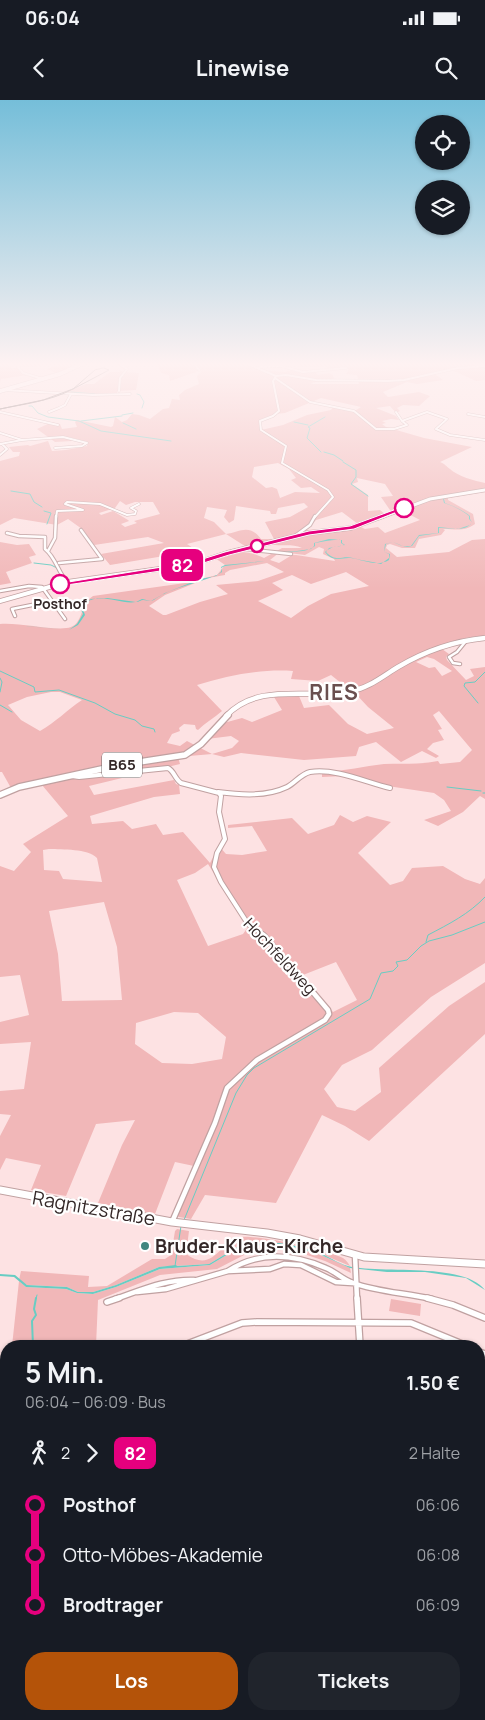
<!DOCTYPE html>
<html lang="de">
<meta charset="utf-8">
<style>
body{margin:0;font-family:Manrope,sans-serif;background:#20242c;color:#f1f3f6;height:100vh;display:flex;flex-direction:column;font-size:19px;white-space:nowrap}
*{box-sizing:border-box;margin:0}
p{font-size:16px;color:#9ea1a6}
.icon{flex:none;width:28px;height:28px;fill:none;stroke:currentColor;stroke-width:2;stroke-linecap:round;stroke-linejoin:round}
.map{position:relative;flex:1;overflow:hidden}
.side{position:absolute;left:0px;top:1240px;width:485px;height:380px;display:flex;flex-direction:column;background:#171b24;border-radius:20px 20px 0 0;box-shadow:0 1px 4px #0004}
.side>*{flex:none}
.badge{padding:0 10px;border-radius:8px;font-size:18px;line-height:32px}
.buttons{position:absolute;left:415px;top:15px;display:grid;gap:10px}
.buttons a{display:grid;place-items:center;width:55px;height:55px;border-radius:50%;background:#171b24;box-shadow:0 1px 4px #0004;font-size:25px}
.map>.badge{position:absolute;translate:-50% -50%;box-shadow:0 0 0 2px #fff}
.legs{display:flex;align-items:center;gap:8px;height:55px;padding:0 25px;font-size:16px}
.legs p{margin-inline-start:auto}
.head{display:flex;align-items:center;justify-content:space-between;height:85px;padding:0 25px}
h1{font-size:28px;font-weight:700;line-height:38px}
.action{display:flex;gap:10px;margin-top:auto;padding:10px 25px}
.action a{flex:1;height:58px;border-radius:20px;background:#b45309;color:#fff;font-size:20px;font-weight:700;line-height:58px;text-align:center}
.action a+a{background:#20242c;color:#f1f3f6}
ul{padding:0 25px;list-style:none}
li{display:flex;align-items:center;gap:18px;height:50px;font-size:19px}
li i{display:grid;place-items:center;width:8px;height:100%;margin:0 6px;background:currentColor}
li i::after{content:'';width:12px;height:12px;margin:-6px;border:4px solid;border-radius:50%;background:#171b24}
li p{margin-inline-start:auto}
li:first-child i{background:linear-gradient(#0000 50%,currentColor 0)}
li:last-child i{background:linear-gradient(currentColor 50%,#0000 0)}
.status{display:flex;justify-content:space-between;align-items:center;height:35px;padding:0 25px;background:#171b24;direction:ltr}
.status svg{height:14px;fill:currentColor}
header{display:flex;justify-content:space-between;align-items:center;height:65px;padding:0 25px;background:#171b24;font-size:22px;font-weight:700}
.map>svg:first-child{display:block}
</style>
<div class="status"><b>06:04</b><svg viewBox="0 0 49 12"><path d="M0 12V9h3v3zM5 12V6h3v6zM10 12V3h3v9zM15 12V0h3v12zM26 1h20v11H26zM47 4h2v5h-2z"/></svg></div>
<header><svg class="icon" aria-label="back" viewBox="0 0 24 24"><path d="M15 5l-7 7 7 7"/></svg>Linewise<svg class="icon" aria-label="search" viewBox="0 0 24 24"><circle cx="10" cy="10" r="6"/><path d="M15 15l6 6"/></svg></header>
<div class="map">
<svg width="485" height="1620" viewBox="0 0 485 1620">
<rect width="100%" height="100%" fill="#fde2e3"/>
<path fill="#f1b7b8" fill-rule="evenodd" d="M 18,262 L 80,262 L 80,265 L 58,274 L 47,269 L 59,265 L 20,267 Z
M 156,262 L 242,262 L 263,270 L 285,272 L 292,270 L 314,271 L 318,275 L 329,273 L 333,275 L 334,279 L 310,283 L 313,284 L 359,284 L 357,275 L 346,274 L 349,269 L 331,269 L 325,266 L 301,267 L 299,264 L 290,262 L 473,262 L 476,267 L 485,267 L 485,280 L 476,281 L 452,270 L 435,274 L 443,280 L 417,284 L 407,282 L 383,292 L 388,297 L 419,292 L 430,296 L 419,306 L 403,305 L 397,308 L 400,311 L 396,313 L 390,306 L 376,308 L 396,316 L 399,320 L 391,319 L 382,321 L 386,323 L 382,324 L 386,327 L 424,338 L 472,347 L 440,362 C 445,364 446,366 450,369 C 457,376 475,381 485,383 L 485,392 L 448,398 L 448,400 L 473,414 L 475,424 C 464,432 456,429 443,429 L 445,430 L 441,435 L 419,439 L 415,448 L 402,448 L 390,444 L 387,445 L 386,448 L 397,457 L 449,452 L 472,440 L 485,439 L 485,536 C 435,537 395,571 351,591 L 331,575 L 318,581 L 291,579 L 293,571 C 260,569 229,575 197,585 L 222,611 C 214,618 205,623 198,630 L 196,629 L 195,625 L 184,624 L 179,628 L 180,631 L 172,634 L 167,643 L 180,646 L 187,641 L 212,654 L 232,648 L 239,641 L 231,636 L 207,639 L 220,624 L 242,618 L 252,622 L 282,610 L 274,597 L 299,596 L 304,608 L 329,605 L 348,624 L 367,634 L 394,628 L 368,607 L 355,593 L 412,560 L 442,549 L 449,554 L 446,557 L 447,560 L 466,580 L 474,576 L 470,569 L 485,567 L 485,699 L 480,696 L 463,712 L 438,726 L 424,720 L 451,711 L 444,700 L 434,693 L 381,685 L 377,687 L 344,676 L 322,677 L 322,674 L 326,672 C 345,671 364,666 384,664 C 402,663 419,665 438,661 L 440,664 L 460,662 L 472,650 L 439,611 L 433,615 L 442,629 L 438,630 L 444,640 L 433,643 L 427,649 L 439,656 L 436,658 L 422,651 L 401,662 L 376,642 L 359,647 L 356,656 L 304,660 L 241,653 L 224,657 L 212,654 L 178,657 L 180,664 L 89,686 L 94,695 L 174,680 L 176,684 L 179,685 L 180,694 L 154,697 L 90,716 L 92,724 L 123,721 L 132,729 L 156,724 L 163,735 L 183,732 L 210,763 L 219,746 L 226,754 L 242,755 L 267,751 L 252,726 L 228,728 L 228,725 L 292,718 L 308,734 L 334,725 L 340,715 L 353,722 L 367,716 L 391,722 L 358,753 L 390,785 L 403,781 L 412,768 L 443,766 L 465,779 L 480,784 L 485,778 L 485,863 L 431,897 L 372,950 L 342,965 L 324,989 L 337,1007 L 355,1011 L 381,992 L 379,968 L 449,906 L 485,882 L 485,934 L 369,1041 L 345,1026 L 322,1015 L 276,1103 L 205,1095 L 191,1119 L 179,1117 L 175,1114 L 194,1066 L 175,1062 L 155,1114 L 98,1103 L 122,1045 L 135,1020 L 96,1024 L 66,1096 L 31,1090 L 41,1065 L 6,1058 L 0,1070 L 0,1036 L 11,1015 L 0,1014 L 0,991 L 24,989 L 31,942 L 0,944 L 0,922 L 29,915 L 20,875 L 0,877 L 0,766 L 14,771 L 31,752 L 23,744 L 68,716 L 42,685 L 11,688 L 2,672 L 0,672 L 0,524 C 19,522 58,532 71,527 C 77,525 80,518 82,512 L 79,507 L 93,496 L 185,483 L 217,475 L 225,465 L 215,458 C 237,452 242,448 264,458 L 282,448 L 302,448 C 292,443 280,447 269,444 L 311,434 L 359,426 L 365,429 L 378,427 L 385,433 L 420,420 L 401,410 L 392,413 L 381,397 L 393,396 L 385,384 L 357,378 L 358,382 L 352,384 L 368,395 L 368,411 L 380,410 L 386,415 L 360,425 L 312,433 L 248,448 L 226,434 L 187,444 L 204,455 L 188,459 L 182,453 L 110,465 L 101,454 L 164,443 L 148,437 L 94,445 L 82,429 L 68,419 L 57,425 L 14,418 L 0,425 L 0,361 L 19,356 L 20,352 L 13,352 L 9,347 L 28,345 L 30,346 L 48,341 L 52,351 L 66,350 L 87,346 L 88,342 L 69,337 L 72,341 L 55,342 L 37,329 L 52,322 L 60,324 L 62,329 L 77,327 L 75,322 L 77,320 L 111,327 L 113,326 L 115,317 L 122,322 L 127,320 L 132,314 L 139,315 L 150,319 L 163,309 L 169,308 L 172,299 L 180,300 L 179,295 L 185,290 L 199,284 L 197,276 L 201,272 L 200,268 L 196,272 L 170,281 L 169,275 L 161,273 ZM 321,298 L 361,307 L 353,312 L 333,307 L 331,310 L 307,315 L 283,325 L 261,330 L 260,321 L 276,314 L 285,313 ZM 278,363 L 289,369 L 296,378 L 291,380 L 301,388 L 311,387 L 320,393 L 295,392 L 280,398 L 277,389 L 272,387 L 266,388 L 252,377 L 254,367 ZM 120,401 L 126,405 L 135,402 L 153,402 L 160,414 L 134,421 L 137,423 L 125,427 L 121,424 L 129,421 L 128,420 L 113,411 L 101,415 L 99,413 L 115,408 ZM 304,403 L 308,407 L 290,417 L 265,422 L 274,439 L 261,439 C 249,423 240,432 226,434 L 214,422 L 204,418 L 207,407 L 227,410 L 224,417 L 229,423 L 234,420 L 236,406 L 270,411 L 271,414 L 276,414 L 278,408 ZM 342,412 L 358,424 L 347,427 L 306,430 L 316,420 ZM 319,447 L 324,449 L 323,454 L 334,459 L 335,461 L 296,455 L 292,455 L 279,463 L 270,460 L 280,452 L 305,455 ZM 267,463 L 284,472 L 258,481 L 216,485 L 228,494 L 200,502 L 166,515 L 163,515 L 149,506 L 165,495 L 208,478 L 225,475 L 225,473 L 230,470 ZM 346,472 L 369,486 L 331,494 L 308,506 L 291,518 L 258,501 L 283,490 L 272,483 L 292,475 L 311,484 ZM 427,557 L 434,559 L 452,571 L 442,576 L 435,567 L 429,568 L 416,562 ZM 51,592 L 60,592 L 82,600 C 67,610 56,622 40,631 L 21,620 L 8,605 L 27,597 ZM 49,749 C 63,750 87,748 97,758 L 102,782 L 63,779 L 59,771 L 44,770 L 43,750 ZM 208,764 L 248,827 L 243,834 L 208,846 L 177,780 L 195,773 ZM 104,802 L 117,847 L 122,900 L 62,901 L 58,854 L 49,811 ZM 336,862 L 357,900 L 333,912 L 303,875 ZM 174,912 L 198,913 L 226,937 L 222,959 L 192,964 L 162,963 L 135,944 L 136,923 Z
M 0,263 L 9,264 L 11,268 L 17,268 L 27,275 L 1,279 L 0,282 Z
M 116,269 L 124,272 L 139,273 L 136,290 L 117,291 L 117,294 L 64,293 L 86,284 L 94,284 L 110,272 L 121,272 Z
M 0,442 L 17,445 L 29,444 L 36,455 L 29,457 L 32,463 L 6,472 L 11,483 L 0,485 Z
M 177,1129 L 189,1131 L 186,1154 C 214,1174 219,1141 242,1137 C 258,1135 328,1150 343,1158 C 346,1160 349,1164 350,1166 L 319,1153 L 296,1146 L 279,1143 L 252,1144 L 239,1146 L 209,1164 L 159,1167 L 116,1185 L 93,1192 L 78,1192 L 67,1187 L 27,1185 L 19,1180 L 21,1171 L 89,1176 L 88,1187 L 107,1186 L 152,1159 L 165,1159 L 171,1155 L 175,1131 Z
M 280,1144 L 319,1154 L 350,1168 L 351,1173 L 325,1161 L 298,1152 L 284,1150 L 260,1152 L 244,1155 L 217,1169 L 160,1175 L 98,1200 L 96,1246 L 12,1246 L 19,1181 L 26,1187 L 66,1189 L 77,1193 L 93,1194 L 116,1187 L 160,1169 L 210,1165 L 240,1147 L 252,1145 Z
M 391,1199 L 421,1204 L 420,1216 L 389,1211 Z
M 6,1306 L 6,1614 L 20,1614 L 0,1618 L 0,1317 L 5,1316 Z"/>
<path fill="#68cdc3" d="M 448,397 L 444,399 L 445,403 C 453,406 463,410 470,416 L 470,419 L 472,422 C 466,433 450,427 439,428 L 439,433 L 419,436 L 412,446 C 405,448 400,445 393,442 L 386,444 L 384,452 L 390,454 L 389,460 C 378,467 363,460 351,458 C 341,457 333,463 325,452 C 334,445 334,448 344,445 L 341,443 L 341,440 C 332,439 324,442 315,443 L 315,446 C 305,454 289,451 277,451 L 265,461 L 225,466 L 221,468 L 222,472 C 208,481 181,485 164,494 C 160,495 155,500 151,501 C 148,501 146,500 143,500 C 141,500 139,502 136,502 C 118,505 96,489 82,507 L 85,515 L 78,525 L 69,530 L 26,526 L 0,526 L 27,526 L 69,530 L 77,524 L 83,514 L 80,507 L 91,499 L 107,498 L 136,502 L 142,499 L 151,501 L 165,493 L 200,479 L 216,476 L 221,472 L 221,467 L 225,465 L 265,461 L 277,451 L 297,451 L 311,449 L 314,446 L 314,443 L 329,439 L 342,440 L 342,443 L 345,445 L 329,448 L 326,452 C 336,463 342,455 353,458 C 362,461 371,461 381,464 L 389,458 L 389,454 L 384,452 L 385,444 L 393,442 L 403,446 L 411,446 L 419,435 L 438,433 L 438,427 L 458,429 L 470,425 L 472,422 L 469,419 L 469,416 C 462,410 453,406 444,403 L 443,399 Z
M 279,1143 C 293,1145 307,1148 320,1153 C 331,1158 341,1165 352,1167 C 385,1173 465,1163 485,1190 L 466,1178 L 425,1172 L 387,1172 L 350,1168 L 319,1154 L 280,1144 L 252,1145 L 240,1147 L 210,1165 L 160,1169 L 116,1187 L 93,1194 L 77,1193 L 66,1189 L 26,1187 L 14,1177 L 0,1176 L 0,1174 L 15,1175 L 27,1185 L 67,1187 L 78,1192 L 93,1192 L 116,1185 L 159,1167 L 176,1165 L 177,1166 L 209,1164 L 239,1146 L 252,1144 Z"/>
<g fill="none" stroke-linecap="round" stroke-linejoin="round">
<path stroke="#68cdc3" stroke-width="1" d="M 466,262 L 468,265
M 71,292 L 95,294
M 137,294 L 140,295 L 144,302 L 142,308
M 29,306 L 32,306 L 38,313 L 48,317 L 79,321 L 101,331 L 171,341
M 122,315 L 133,313
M 81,321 L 122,316
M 294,322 L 308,325
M 123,323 L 136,329
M 321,352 L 307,338 L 310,328 L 308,327 L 325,317
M 324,352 L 334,355 L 343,361
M 343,362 L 356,370 L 356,377 L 351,384 L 368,396
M 11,391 L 30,394 L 34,402 L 42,407
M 44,411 L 51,413 L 47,424
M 34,463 L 51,465 L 57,468 L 58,471
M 0,571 L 34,587 L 35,592 L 59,590 L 95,603 L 115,614 L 135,620 L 142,626 L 154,629 L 155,632
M 0,578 L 2,582 L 0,592
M 478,603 L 464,586 L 465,583 L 475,582 L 485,572
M 0,605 L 12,612
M 447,687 L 481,691
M 483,693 L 485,693
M 426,842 L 428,835 C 449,824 469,814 485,797
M 184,1120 L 236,993 L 247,975 L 254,968 L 370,899 L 381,873 L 393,871 L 398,866 L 396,862 L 407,860 L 421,846 L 429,841 L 452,835 L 485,822
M 175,1166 L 181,1126
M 36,1199 L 37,1195"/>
<path stroke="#68cdc3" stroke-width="2" d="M 33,1246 L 32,1221 L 36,1215 L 34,1209 L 36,1198
M 2,1355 L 6,1350
M 0,1401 L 6,1394"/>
<g stroke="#c0a1a1" stroke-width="3">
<path id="minor-far4" d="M 14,262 L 23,273 L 43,279
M 117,262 L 127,269 L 120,278 L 119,291
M 193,262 L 199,270
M 243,262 L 276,276 L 275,278 L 310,302 L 354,311 L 376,329 L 394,329 L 407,325 L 402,321 L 427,312 L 447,319 L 436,329 L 450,335 L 485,340
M 259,267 L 281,266 L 303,272 L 346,268
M 3,290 L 93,295 L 130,294
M 59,308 L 65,305 L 71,294
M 0,312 L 58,325
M 49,312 L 59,308
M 396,312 L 402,321
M 468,314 L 485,317
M 0,333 L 22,340 L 0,344
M 22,340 L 63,337 L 87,343 L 82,346 L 55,348
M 0,355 L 7,349 L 2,344
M 56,418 L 57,411 L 83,410 L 65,404 L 67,402 L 100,404 L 127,415 L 135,414 L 136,411 L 131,408 L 139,404
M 314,418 L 333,397 L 328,390 L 282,363 L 286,346 L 261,330 L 260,321 L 273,316 L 279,311 L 273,281 L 276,276 L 286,275 L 316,280 L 388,281 L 404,280 L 458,268 L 485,266"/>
</g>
<g stroke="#c0a1a1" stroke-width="4.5">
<path id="minor-far3" d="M 7,433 L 19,436 L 45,437 L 45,449 C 56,458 58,472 67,482
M 295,436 L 310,425 L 315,416
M 246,449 L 291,454
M 48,451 L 55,438 L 56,416
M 59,463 L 102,459 L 81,430
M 0,491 L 29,486 L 42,487 L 65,519
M 15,516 L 12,509 L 52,501
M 460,564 L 453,563 L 449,557 L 457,552 L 466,541"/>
</g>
<g stroke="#c0a1a1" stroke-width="6">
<path id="minor-far2" d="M 72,676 L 79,677 L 168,668 C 174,671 175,679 181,683 L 219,693 L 221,696 L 219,712 L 225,739 L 217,753 L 214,767 L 221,782 L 248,824 L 264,835 L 295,871
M 218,692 C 241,695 266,697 287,687 C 295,683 301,674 310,672 C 336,668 365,682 390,688"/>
</g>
<g stroke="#c0a1a1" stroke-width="7">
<path id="minor-far1" d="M 172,1122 L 215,1023 L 227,988 L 257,960 L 325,920 L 329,914 L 328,910 L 294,870
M 355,1155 L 357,1199
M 228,1171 C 259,1151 294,1154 326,1168 C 336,1172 343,1180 353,1183 C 378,1192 406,1193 432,1199
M 137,1192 L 166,1189 L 228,1171 L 270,1169 L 284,1164 L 301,1165 L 336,1182 L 352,1183
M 115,1199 C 142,1190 165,1179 194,1180"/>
</g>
<g stroke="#c0a1a1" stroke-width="8">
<path id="minor" d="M 357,1198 L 360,1246
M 427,1198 L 453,1205 L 485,1218
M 107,1202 L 119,1198
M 182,1246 L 242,1223 L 257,1222 L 411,1223 L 467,1246
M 479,1252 L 485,1254
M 479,1319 L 485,1317
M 479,1455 L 485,1454
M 479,1492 L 482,1506 L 479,1522
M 479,1541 L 485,1541
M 108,1620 L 116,1614
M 437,1620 L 442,1614"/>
</g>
<g stroke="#c0a1a1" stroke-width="4.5">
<path id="tertiary-far1" d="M 379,418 L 430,399 L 485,390"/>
</g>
<g stroke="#c0a1a1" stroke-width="5.5">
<path id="tertiary" d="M 0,501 L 67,482 L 194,464 L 227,453 L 309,433 L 351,428 L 383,416"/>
</g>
<g stroke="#c0a1a1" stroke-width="9">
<path id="secondary" d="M 0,1090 L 172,1122 L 267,1133 L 300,1139 L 364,1157 L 485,1164"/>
</g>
<g stroke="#c0a1a1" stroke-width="5">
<path id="primary-far2" d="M 0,291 L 60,274 L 86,262"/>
</g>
<g stroke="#c0a1a1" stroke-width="6">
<path id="primary-far1" d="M 226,616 C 259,581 308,600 351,591 C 369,588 383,576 398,567 C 425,551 454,541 485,538"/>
</g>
<g stroke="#c0a1a1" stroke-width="8">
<path id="primary" d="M 0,695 L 19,687 L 120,665 L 185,655 L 201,644 L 228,615"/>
</g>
<use href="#minor-far4" stroke="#fff" stroke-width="2"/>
<use href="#minor-far3" stroke="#fff" stroke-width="2.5"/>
<use href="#minor-far2" stroke="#fff" stroke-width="4"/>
<use href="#minor-far1" stroke="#fff" stroke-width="4.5"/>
<use href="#minor" stroke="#fff" stroke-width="5.5"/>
<use href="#tertiary-far1" stroke="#fff" stroke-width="3"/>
<use href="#tertiary" stroke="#fff" stroke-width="4"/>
<use href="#secondary" stroke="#fff" stroke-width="7"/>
<use href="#primary-far2" stroke="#fff" stroke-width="4"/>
<use href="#primary-far1" stroke="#fff" stroke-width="4.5"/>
<use href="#primary" stroke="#fff" stroke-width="5.5"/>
<path stroke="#5f5050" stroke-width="1" d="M 104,268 L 109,270 L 73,289 L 95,270 Z
M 73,289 C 51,301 24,304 0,309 L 43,300 Z"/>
</g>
<linearGradient id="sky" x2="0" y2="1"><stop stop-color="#75bed9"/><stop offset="0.54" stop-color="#fef2f2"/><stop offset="1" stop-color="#fef2f2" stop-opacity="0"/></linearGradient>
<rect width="485" height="489" fill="url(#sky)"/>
<path fill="#e6007e" stroke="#fff" d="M 402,407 L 407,408 L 354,429 L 309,435 L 229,455 L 194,466 L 60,486 L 56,484 L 193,462 L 225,452 L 309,431 L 350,426 Z"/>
<g fill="#fff" stroke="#e6007e" stroke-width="2.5">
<circle cx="404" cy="408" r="9"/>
<circle cx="257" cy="446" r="6"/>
<circle cx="60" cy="484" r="9"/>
</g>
<circle fill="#3f867f" stroke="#fff" stroke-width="2" cx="145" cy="1146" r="5"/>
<g text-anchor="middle" stroke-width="4.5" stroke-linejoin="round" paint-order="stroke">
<g font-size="14" font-weight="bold" fill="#342828" stroke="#fff">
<text x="60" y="509">Posthof</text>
</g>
<rect fill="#fff" stroke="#716868" stroke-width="1" x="102" y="652.5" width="40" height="25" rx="4"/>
<g font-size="15" font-weight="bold" fill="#342828">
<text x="122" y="670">B65</text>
</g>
<g font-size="16" fill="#342828" stroke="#fff">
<text transform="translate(280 856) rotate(47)" y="6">Hochfeldweg</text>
</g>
<g font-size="19" fill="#342828" stroke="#fff">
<text transform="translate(94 1108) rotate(10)" y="7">Ragnitzstraße</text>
</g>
<g font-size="19" font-weight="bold" fill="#342828" stroke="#fff" text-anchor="start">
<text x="155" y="1153">Bruder-Klaus-Kirche</text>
</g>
<g font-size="21" font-weight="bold" letter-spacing="1" fill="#6a4f4f" stroke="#fff">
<text x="334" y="600">RIES</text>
</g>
</g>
</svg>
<div class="buttons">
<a><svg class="icon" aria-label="locate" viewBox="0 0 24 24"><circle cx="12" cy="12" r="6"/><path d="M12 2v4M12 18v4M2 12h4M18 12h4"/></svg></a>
<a><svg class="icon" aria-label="layers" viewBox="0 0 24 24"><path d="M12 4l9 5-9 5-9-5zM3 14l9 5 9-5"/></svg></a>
</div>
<b class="badge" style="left:182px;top:465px;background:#e6007e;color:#fff">82</b>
<section class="side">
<div class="head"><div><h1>5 Min.</h1><p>06:04 – 06:09 · Bus</p></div><b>1.50 €</b></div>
<div class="legs"><svg class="icon" aria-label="walk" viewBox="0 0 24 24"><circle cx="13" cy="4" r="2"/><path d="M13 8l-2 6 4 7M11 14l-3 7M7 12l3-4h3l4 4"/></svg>2<svg class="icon" aria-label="forward" viewBox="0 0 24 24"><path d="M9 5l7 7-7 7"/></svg><b class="badge" style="background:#e6007e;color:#fff">82</b><p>2 Halte</p></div>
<ul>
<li><i style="color:#e6007e"></i><b>Posthof</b><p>06:06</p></li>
<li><i style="color:#e6007e"></i><span>Otto-Möbes-Akademie</span><p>06:08</p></li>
<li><i style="color:#e6007e"></i><b>Brodtrager</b><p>06:09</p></li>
</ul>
<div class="action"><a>Los</a><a>Tickets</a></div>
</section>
</div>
